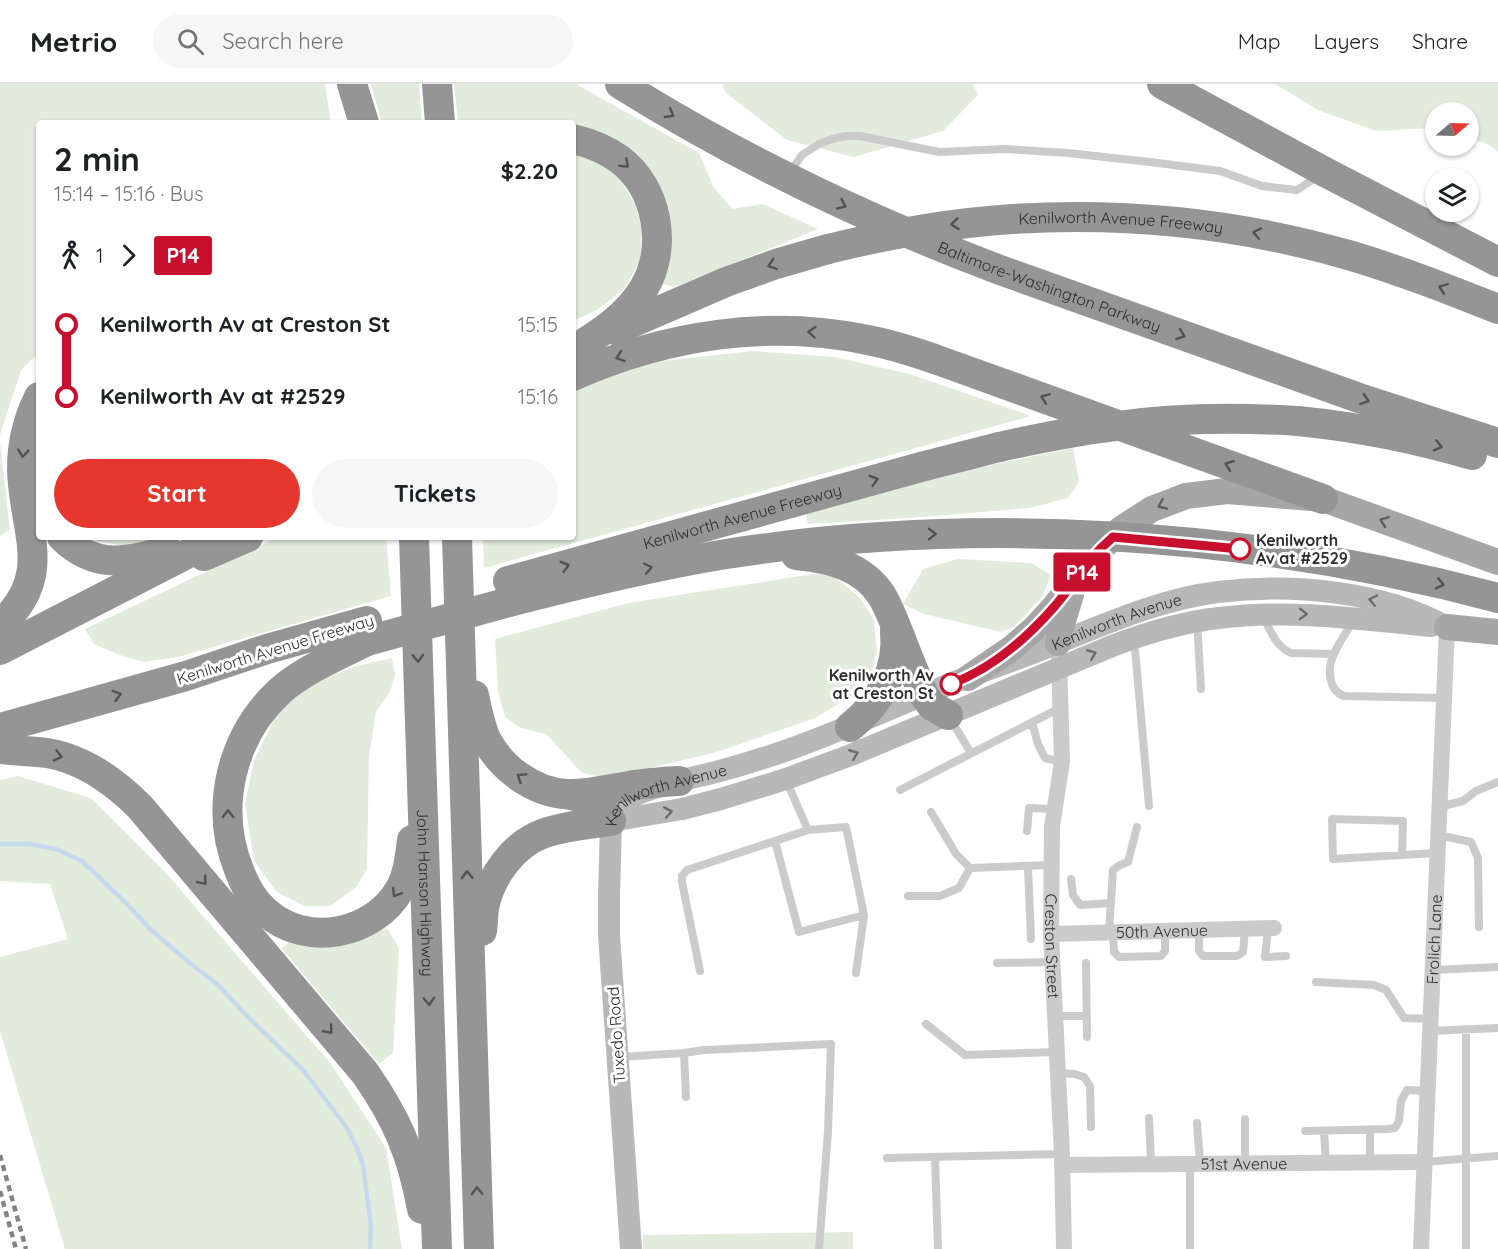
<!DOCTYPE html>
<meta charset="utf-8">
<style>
body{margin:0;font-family:Quicksand,sans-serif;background:#f6f6f6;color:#202124;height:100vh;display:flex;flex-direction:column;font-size:22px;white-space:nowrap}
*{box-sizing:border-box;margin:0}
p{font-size:20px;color:#757577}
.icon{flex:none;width:33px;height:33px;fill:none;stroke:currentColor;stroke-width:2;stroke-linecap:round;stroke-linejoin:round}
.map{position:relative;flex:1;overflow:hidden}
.drawer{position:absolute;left:36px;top:36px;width:540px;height:420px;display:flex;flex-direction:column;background:#fff;border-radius:6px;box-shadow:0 2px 4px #0004}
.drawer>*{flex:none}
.badge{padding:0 12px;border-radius:4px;font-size:21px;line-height:39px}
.needle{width:39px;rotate:71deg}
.fabs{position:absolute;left:1425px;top:18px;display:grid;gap:12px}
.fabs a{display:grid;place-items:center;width:54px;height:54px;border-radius:50%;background:#fff;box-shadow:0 2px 4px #0004;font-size:30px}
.map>.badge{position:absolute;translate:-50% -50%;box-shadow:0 0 0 3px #fff}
.legs{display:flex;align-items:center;gap:9px;height:66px;padding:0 18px;font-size:20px}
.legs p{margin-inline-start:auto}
.headline{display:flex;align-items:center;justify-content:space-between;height:102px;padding:0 18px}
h1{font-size:33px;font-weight:800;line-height:45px}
.cta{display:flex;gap:12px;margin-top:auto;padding:12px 18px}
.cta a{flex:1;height:69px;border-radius:36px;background:#e6372f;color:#fff;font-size:24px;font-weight:800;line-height:69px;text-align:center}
.cta a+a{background:#f6f6f6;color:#202124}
ul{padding:0 18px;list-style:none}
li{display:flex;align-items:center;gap:21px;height:72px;font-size:22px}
li i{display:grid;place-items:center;width:9px;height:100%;margin:0 8px;background:currentColor}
li i::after{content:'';width:15px;height:15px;margin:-8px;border:4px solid;border-radius:50%;background:#fff}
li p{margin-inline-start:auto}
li:first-child i{background:linear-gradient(#0000 50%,currentColor 0)}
li:last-child i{background:linear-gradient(currentColor 50%,#0000 0)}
header{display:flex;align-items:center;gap:36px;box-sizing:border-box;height:84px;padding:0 30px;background:#fff;border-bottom:2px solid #e0e0e0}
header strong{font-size:28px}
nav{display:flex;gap:33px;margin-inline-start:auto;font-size:21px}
.search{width:420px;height:54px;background:#f6f6f6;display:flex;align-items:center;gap:15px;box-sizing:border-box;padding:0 21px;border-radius:33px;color:#757577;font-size:22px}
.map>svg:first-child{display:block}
</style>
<header>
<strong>Metrio</strong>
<div class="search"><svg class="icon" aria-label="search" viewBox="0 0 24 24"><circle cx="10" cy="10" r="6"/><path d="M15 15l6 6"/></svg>Search here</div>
<nav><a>Map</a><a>Layers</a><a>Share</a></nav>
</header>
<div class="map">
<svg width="1498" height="1165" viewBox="0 0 1498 1165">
<rect width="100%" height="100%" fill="#fff"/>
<path fill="#e2ecdc" d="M 0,0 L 325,0 L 331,39 L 39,39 L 39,269 L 21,286 L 0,351 Z
M 371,0 L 419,0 L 422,39 L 382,39 Z
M 454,0 L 576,0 L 699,69 L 713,102 L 732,125 L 763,120 L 818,145 L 675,203 L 660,199 L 668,137 L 573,42 L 573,39 L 458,39 Z
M 722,0 L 973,0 L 978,11 L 943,47 L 854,73 L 787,56 L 726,9 Z
M 1275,0 L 1498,0 L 1498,68 L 1489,61 L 1469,53 L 1468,28 L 1436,28 L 1435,44 L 1376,47 L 1318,26 Z
M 573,69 L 603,81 L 621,97 L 636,122 L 642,146 L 640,177 L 624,205 L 597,226 L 573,237 Z
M 753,267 L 835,273 L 910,290 L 1031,332 L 484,484 L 483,453 L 573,453 L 573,305 L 599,293 L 662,277 Z
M 0,358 L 10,446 L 0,452 Z
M 1073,364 L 1079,398 L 1068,414 L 1030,424 L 909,434 L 808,440 L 806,430 L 894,403 L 971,385 Z
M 90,453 L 154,453 L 130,463 L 96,457 Z
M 279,453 L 386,453 L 391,512 L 178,573 L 143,578 L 120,571 L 94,560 L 85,545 Z
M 958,475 L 1031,479 L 1051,491 L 1042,513 L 1014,543 L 1001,548 L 924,530 L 903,520 L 923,485 Z
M 820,489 L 836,494 L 860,514 L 874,536 L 877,567 L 871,590 L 852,612 L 815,634 L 714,669 L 607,694 L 582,689 L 546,650 L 521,644 L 505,633 L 498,607 L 495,555 L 628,519 Z
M 392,574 L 395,591 L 390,608 L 376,627 L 369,673 L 367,785 L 357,802 L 331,822 L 305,822 L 277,808 L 254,777 L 245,720 L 254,677 L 277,629 L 315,598 L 356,582 Z
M 18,692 L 91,714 L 166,789 L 331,980 L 386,1064 L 402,1165 L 65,1165 L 0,947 L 0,873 L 68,855 L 50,800 L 0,797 L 0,696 Z
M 387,844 L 399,864 L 393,969 L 379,980 L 281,864 L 292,856 L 362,855 Z
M 853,1148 L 853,1165 L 643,1165 L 643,1151 Z"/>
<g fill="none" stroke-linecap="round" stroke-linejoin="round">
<path stroke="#c7d9ec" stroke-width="4.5" d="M 0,760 L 29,760 L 56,765 L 82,777 L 126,819 L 150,845 L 190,879 L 218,901 L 248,933 L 303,986 L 347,1044 L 357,1064 L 363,1081 L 371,1142 L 370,1165"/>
<path stroke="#cbcbcb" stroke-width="8" d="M 790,88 L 802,71 L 819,60 L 832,55 L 846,52 L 860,52 L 939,68 L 1005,65 L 1068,69 L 1150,78 L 1220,87 L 1262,102 L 1297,106 L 1320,91
M 1263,533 C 1271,547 1276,563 1291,569 L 1333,570
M 1354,536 C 1347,547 1339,558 1334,570 C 1327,584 1328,606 1344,612 L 1444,614
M 1197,537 L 1201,605
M 1134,554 L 1149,722
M 951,636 L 971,669
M 1032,638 L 1038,660 L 1045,674 L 1062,678
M 786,696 L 808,746 L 846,743 L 864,831 L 856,889
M 900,706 L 1060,624
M 1439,723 L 1463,717 L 1476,707 L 1498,698
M 931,728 L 956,770 L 970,784 L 1051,781
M 1027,747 L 1029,724 L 1054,725
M 1438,751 L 1471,758 L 1478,774 L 1479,843
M 775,757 L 799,848 L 864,831
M 1402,771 L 1403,737 L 1332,735 L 1333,775 L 1437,769
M 1028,782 L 1031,855
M 1071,795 L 1073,811 L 1080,821 L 1111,819
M 908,812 L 940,812 L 959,804 L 970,784
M 1268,844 L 1265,873 L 1286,872
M 1199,846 L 1199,867 L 1203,872 L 1237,872 L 1243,868 L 1245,845
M 1109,848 L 1113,786 L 1120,781 L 1128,778 L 1137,743
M 1113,848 L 1114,868 L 1119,873 L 1161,872 L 1165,867 L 1165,847
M 997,879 L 1052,878
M 1086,879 L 1087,953
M 1432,886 L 1498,883
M 700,887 L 682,798 L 682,792 L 687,786 L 808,746
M 1316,898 L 1374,901 L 1386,906 L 1404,934 L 1430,935
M 1055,932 L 1087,932
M 926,940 L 965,971 L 1057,968
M 1466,945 L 1466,1165
M 1430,947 L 1498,944
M 684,969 L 686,1013
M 619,973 L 684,969 L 704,966 L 831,960 L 828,1047 L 819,1165
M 1058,989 L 1074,990 L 1084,993 L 1090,1002 L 1091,1043
M 1149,1034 L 1151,1080
M 1245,1035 L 1245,1079
M 1197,1039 L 1200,1079
M 1370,1046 L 1370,1078
M 1305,1047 L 1388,1045 L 1395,1044 L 1399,1037 L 1401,1017 L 1407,1006 L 1427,1007
M 1324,1047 L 1326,1079
M 935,1073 L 938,1165
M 887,1074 L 1062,1070
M 1424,1078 L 1498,1072
M 1190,1079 L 1190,1165"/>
<g stroke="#cbcbcb" stroke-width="16">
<path id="s1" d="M 1059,575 L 1062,678 L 1052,742 L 1051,850 L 1062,1070 L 1064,1165"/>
<path id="s2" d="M 1051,850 L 1274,844"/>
<path id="s3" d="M 1062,1081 L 1424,1078"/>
<path id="s4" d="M 1421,1165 L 1447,543"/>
</g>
<g stroke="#b8b8b8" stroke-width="22">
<path d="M 611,737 L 682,725 L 721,715 L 786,695 L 851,671 L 1112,562 C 1146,549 1182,538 1219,534 C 1289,525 1360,535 1431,542"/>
<path id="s5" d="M 631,1165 L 609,851 L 609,812 L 611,737 C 614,728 618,721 626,716 C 642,705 679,697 699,692 C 727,686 755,677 782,668 C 837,649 891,624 945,602 C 982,587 1019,575 1055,560 C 1108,539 1161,515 1218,508 C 1290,499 1383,507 1447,543"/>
</g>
<path stroke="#a6a6a6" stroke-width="26" d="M 1447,543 L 1498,548
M 1058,559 L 1062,540 L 1071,511
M 968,594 L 1012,564 L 1035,544 L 1055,522 L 1092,474 L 1121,445 L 1152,425 L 1186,412 L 1227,407 L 1323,415 L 1498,478"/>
<g stroke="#959595" stroke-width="30">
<path d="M 352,0 L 364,39"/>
<path d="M 437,0 L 440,39"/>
<path id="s6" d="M 620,0 C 740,75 867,136 1000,186 L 1359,314 L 1498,359"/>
<path d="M 1162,0 L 1325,88 L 1498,178"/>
<path d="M 573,55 C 590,59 605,65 619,75 C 658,104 668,163 644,204 C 628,231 601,249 575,265"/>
<path id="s7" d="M 1013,135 C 1127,128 1242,140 1352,172 C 1402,187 1450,206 1498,225"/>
<path d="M 615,246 L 726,198 L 776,180 L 828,165"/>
<path d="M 573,292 C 666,251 768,235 868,256 C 893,261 918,269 943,278 L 1323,415"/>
<path d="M 1298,337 C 1357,343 1415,354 1472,371"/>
<path d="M 62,453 C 94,485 128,479 167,466"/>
<path id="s8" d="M 414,453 L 437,1165"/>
<path d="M 457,453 L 479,1165"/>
<path d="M 796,471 C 829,474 863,482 882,512 C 889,524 894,537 899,550 C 907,571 915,591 924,611 L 932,622 L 948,631"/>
<path d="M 204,472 L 248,453"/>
<path id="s9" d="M 508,497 L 921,383 L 999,363"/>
<path d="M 509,518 C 579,500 649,483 720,471 C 974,430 1250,448 1498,514"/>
<path d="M 0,541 C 56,491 23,446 22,385 C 22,360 28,335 39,313"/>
<path d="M 367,557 C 338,572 305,585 280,607 C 231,652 214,724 239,786 C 245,802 253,817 266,828 C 306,864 374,851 400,805 C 408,790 410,773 412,756"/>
<path d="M 0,566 L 220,453"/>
<path d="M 474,611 C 477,626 480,641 486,655 C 501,684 533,708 566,710 C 587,711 609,705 629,702 C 646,699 663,698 679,697"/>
<path d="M 850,643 C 880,619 899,586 895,547"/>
<path d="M 0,644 L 186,592 L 267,565 L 367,537"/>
<path d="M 0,665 C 16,667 32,667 47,669 C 84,675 114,697 140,723 L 365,989 C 397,1035 412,1070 422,1125"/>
<path d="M 482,847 C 483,839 483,831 484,824 C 490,793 513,761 542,750 C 564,742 588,740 611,737 C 600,720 585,713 565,710"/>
</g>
<path stroke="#838383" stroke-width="4.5" stroke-dasharray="6 4.5" stroke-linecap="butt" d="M 0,1071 L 26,1165
M 0,1107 L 16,1165"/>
<path stroke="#959595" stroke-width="30" d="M 828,165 C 889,150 950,139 1013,135
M 999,363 C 1036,355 1072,347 1109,343 C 1171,334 1235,333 1298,337
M 367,557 L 509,518"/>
</g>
<defs><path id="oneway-chevron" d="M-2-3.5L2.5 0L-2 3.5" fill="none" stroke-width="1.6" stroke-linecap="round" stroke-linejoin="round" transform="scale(1.5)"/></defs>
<g stroke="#525252">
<use href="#oneway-chevron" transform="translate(670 30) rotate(30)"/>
<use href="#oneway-chevron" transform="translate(625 80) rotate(42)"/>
<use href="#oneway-chevron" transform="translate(842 121) rotate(25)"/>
<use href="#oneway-chevron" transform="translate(955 140) rotate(173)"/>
<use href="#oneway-chevron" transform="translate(1257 149) rotate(-169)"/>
<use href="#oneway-chevron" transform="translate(772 181) rotate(161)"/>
<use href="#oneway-chevron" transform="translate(1443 204) rotate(-159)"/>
<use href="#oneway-chevron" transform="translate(812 248) rotate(-176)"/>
<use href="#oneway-chevron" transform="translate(1181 251) rotate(20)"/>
<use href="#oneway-chevron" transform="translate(620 273) rotate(161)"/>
<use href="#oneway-chevron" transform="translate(1045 314) rotate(-160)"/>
<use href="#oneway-chevron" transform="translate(1365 316) rotate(19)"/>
<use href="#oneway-chevron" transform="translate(1438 362) rotate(14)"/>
<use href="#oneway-chevron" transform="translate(23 369) rotate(96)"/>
<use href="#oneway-chevron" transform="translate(1229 381) rotate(-160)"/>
<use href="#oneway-chevron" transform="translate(874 396) rotate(-16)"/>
<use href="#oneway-chevron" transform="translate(932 450) rotate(-1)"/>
<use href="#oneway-chevron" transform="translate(565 482) rotate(-16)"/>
<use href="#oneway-chevron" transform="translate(648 484) rotate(-12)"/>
<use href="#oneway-chevron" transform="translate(1440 500) rotate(13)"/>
<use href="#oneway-chevron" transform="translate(418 574) rotate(88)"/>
<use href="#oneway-chevron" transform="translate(117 611) rotate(-16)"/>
<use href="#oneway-chevron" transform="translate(58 672) rotate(15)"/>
<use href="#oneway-chevron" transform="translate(521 693) rotate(-146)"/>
<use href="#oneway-chevron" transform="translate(228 730) rotate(-91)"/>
<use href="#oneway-chevron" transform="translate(467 791) rotate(-92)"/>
<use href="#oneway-chevron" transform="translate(203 797) rotate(50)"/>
<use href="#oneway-chevron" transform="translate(396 809) rotate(122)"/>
<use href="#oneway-chevron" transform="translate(429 917) rotate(88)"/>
<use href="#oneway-chevron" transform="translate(329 946) rotate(50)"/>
<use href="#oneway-chevron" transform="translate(477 1107) rotate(-92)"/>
</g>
<g stroke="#5e5e5e">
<use href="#oneway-chevron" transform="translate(1162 421) rotate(157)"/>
<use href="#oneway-chevron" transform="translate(1384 437) rotate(-160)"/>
</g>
<g stroke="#6c6c6c">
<use href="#oneway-chevron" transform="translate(1373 516) rotate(-168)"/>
<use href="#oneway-chevron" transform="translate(1303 530) rotate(2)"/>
<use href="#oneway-chevron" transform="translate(1092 570) rotate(-22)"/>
<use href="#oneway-chevron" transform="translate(854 670) rotate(-22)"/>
<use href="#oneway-chevron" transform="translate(668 728) rotate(-10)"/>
</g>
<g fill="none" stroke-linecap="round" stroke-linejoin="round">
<g stroke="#fff" stroke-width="14">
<path id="line-1" d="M 951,600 C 991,585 1026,555 1054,523 C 1067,508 1078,492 1090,476 C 1097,468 1105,460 1113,453 L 1240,465"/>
</g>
<use href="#line-1" stroke="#c8102e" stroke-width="9"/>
</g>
<g fill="#fff" stroke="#c8102e" stroke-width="3">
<circle cx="1240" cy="465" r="10"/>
<circle cx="951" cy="600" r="10"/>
</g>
<g text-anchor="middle" stroke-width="6" stroke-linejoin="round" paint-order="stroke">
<g font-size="16" fill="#2e2e2e" stroke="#fff">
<text dy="6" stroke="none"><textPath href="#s7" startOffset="108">Kenilworth Avenue Freeway</textPath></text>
<text dy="6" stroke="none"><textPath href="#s6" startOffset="476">Baltimore-Washington Parkway</textPath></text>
<text dy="6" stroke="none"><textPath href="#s9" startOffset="243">Kenilworth Avenue Freeway</textPath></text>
<text dy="6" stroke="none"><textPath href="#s5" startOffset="978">Kenilworth Avenue</textPath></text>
<text transform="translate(275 565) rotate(-17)" y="6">Kenilworth Avenue Freeway</text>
<text dy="6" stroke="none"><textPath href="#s5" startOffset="492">Kenilworth Avenue</textPath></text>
<text dy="6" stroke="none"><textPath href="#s8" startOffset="356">John Hanson Highway</textPath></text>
<text dy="6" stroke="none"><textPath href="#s2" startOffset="111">50th Avenue</textPath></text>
<text dy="6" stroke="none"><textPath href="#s4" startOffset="310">Frolich Lane</textPath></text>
<text dy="6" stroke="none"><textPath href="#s1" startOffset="288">Creston Street</textPath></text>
<text transform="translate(616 951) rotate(-94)" y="6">Tuxedo Road</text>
<text dy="6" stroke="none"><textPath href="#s3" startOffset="182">51st Avenue</textPath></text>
</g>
<g font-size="16" font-weight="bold" fill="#2e2e2e" stroke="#fff" text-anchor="start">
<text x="1256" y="462">Kenilworth<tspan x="1256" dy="18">Av at #2529</tspan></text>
<text x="934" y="597" text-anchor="end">Kenilworth Av<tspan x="934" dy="18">at Creston St</tspan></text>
</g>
</g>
</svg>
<div class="fabs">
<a><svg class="needle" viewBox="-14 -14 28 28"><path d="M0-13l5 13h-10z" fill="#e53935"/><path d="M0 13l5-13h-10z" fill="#757577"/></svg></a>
<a><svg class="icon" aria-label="layers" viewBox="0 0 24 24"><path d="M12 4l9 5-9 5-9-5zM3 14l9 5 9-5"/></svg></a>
</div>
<b class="badge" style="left:1082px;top:488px;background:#c8102e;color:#fff">P14</b>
<section class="drawer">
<div class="headline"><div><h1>2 min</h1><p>15:14 – 15:16 · Bus</p></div><b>$2.20</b></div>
<div class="legs"><svg class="icon" aria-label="walk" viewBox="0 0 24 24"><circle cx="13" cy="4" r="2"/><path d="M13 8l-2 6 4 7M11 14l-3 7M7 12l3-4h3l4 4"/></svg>1<svg class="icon" aria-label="forward" viewBox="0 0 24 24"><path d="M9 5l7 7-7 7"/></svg><b class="badge" style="background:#c8102e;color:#fff">P14</b></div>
<ul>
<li><i style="color:#c8102e"></i><b>Kenilworth Av at Creston St</b><p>15:15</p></li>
<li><i style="color:#c8102e"></i><b>Kenilworth Av at #2529</b><p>15:16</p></li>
</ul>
<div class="cta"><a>Start</a><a>Tickets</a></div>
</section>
</div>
